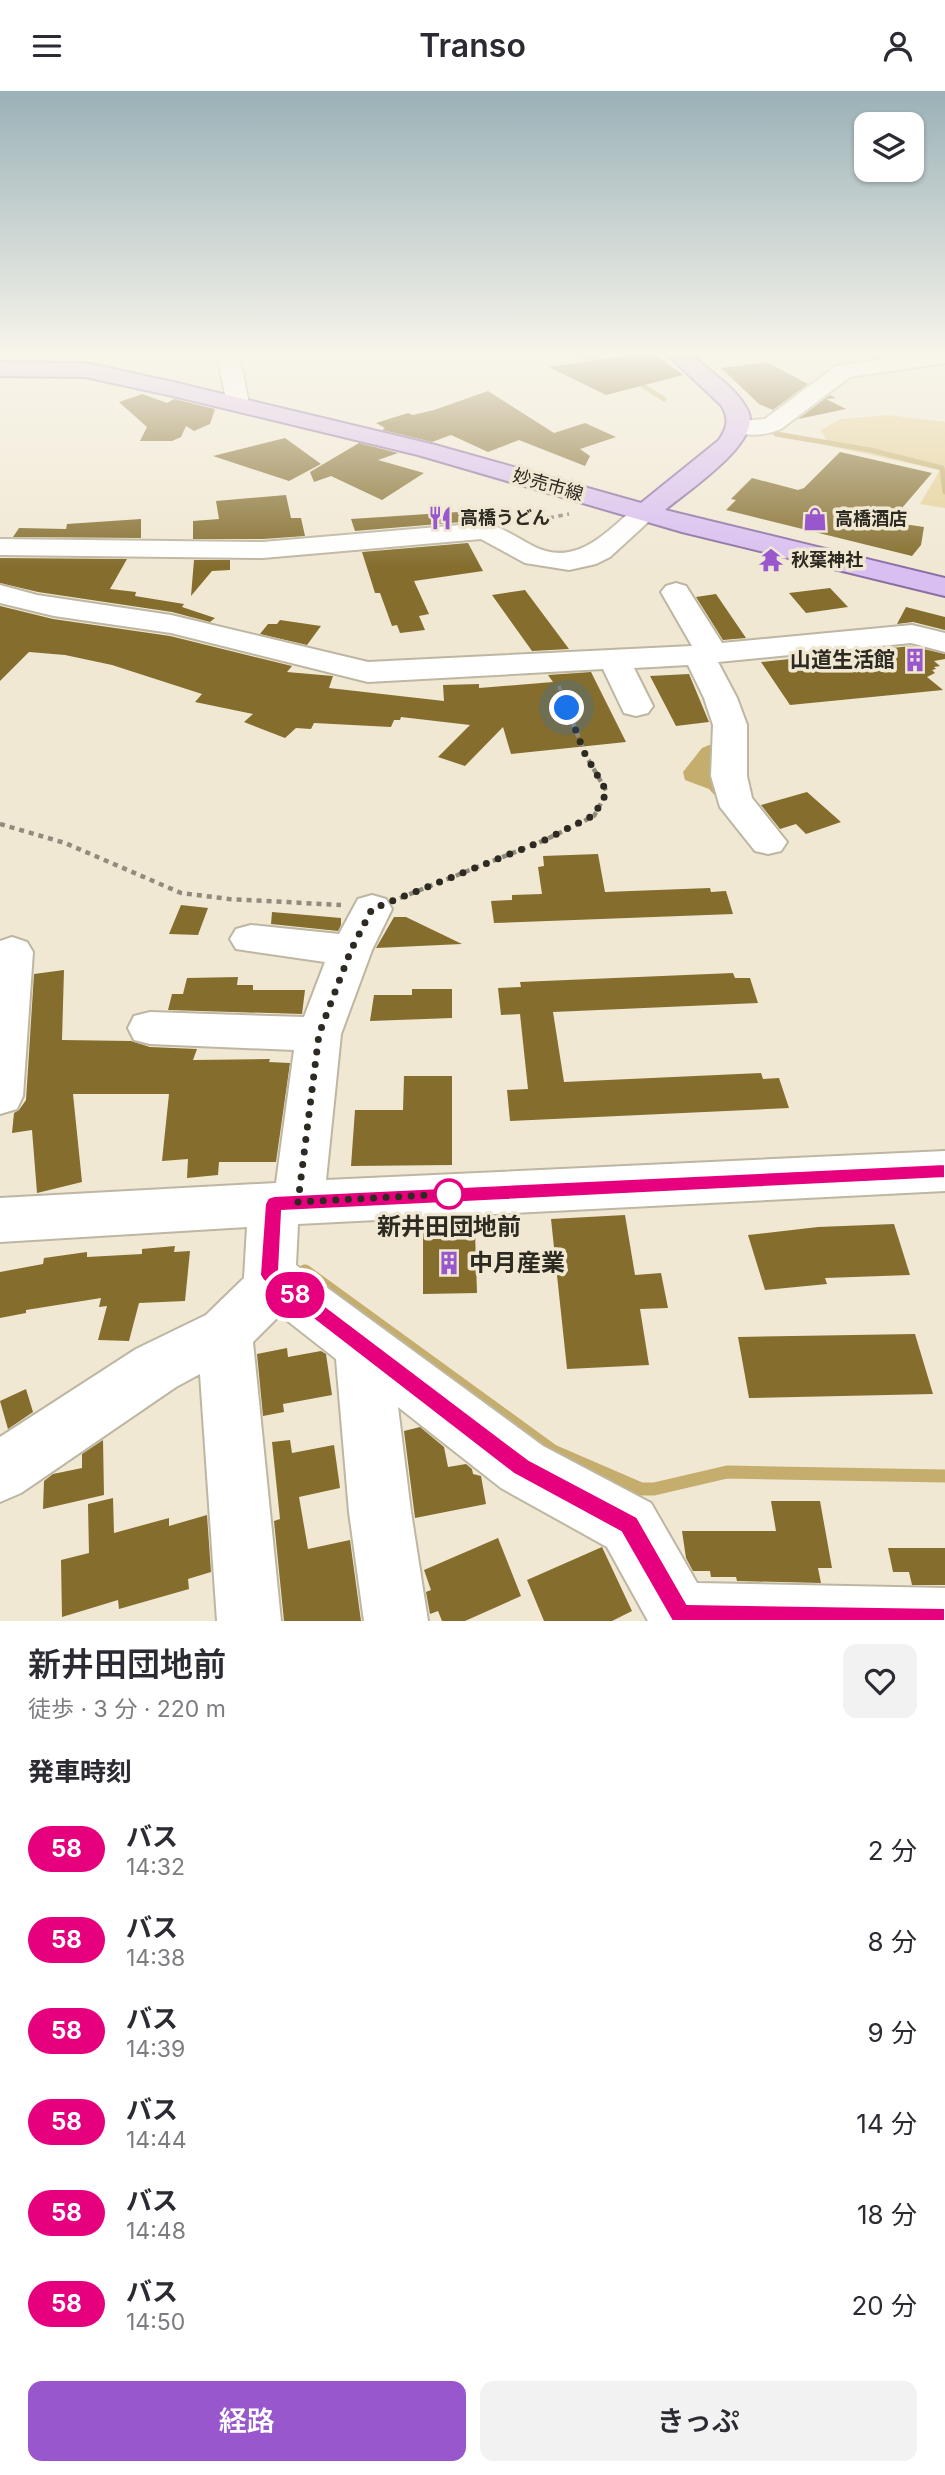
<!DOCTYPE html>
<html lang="ja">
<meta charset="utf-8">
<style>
body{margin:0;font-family:Inter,"Noto Sans JP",sans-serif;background:#f2f2f3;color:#2b2b33;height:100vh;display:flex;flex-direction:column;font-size:26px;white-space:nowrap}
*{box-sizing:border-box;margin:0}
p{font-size:23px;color:#7c7c81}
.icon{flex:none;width:38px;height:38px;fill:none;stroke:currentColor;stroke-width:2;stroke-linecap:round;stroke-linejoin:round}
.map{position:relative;height:1530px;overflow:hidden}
.sheet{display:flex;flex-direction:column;background:#fff;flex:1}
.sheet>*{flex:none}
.badge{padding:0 14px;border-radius:23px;font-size:24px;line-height:46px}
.tools{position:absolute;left:854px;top:21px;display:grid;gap:14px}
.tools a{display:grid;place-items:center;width:70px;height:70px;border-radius:14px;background:#fff;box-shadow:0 2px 5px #0004;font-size:35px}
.you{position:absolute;width:35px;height:35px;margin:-18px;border:5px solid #fff;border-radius:50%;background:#1a73e8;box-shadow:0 0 0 10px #1a73e833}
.map>.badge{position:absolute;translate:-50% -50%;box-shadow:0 0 0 4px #fff}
h2{padding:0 28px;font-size:26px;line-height:63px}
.round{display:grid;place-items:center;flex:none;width:74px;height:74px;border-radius:14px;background:#f2f2f3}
.summary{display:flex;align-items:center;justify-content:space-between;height:119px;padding:0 28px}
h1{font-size:33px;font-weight:600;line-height:52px}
.cta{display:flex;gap:14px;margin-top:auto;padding:14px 28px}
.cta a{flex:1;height:80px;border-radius:14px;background:#9857cd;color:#fff;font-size:28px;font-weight:600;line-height:80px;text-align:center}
.cta a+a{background:#f2f2f3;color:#2b2b33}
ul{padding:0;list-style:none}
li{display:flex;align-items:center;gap:21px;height:91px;padding:0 28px}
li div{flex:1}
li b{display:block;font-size:26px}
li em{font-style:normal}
li .badge{min-width:77px;font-weight:700;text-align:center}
header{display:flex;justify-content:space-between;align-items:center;height:91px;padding:0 28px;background:#fff;font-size:32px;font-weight:600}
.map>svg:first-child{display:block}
</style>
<header><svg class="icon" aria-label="menu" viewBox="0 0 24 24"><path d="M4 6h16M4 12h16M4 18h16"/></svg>Transo<svg class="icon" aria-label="person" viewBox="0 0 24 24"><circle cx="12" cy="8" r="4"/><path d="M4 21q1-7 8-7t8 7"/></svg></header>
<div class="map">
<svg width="945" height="1530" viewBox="0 0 945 1530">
<rect width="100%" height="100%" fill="#f0e8d3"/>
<path fill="#e5cf95" d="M 888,324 L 945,331 L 945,417 L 920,413 L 940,379 L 830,355 L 821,339 L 841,328 Z"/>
<path fill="#c5ad6d" d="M 709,654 L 714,655 L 721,711 L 709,698 L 685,689 L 683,681 L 702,657 Z"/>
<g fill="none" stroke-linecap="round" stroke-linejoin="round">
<path stroke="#c5ad6d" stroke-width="5" d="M 573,263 L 605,272
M 632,288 L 664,308
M 776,343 L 870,359 L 942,377 L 945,401"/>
<path stroke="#c5ad6d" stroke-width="13" d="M 305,1180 L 553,1360 L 641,1398 L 654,1398 L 727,1381 L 945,1385"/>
</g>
<path fill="#846d2d" d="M 636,263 L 654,263 L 683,284 L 606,304 L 549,276 Z
M 767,271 L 808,293 L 773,319 L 759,313 L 721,277 Z
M 488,300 L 554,342 L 585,332 L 616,346 L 580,358 L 590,365 L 585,375 L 519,349 L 488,361 L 451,344 L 432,351 L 382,339 L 385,337 L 376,332 L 408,322 L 413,324 L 434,319 Z
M 142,303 L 167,312 L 174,308 L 215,318 L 210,333 L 194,340 L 186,335 L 181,346 L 172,350 L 140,350 L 147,336 L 119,311 Z
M 830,304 L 836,307 L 826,308 L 846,318 L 798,328 Z
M 285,347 L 321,373 L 289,390 L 213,365 Z
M 359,352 L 398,362 L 378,369 L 424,382 L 382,409 L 331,385 L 314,391 L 310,381 Z
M 840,361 L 932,382 L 890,431 L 924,436 L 921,454 L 912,465 L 726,419 L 736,409 L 731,408 L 752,387 L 798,399 L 804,397 Z
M 286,404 L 291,427 L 301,427 L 305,445 L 263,448 L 193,448 L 193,430 L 219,428 L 216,410 Z
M 458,421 L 462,431 L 355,440 L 351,428 Z
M 141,428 L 141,447 L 13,446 L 19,437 L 66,438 L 67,433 Z
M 468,452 L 483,480 L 414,490 L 429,523 L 419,525 L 425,539 L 400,542 L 397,534 L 392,535 L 380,502 L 375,502 L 362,461 Z
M 0,467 L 127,468 L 110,498 L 136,501 L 135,505 L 184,513 L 182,516 L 215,527 L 210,531 L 172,521 L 38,501 L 0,492 Z
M 194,469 L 230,469 L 230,479 L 212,480 L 191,505 Z
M 830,497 L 848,516 L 806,522 L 789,502 Z
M 525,499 L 569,558 L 532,560 L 492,504 Z
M 716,503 L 746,547 L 723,549 L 696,506 Z
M 0,515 L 53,528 L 170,545 L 292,575 L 287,581 L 333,585 L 329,597 L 444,610 L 443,594 L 479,593 L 479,597 L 553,591 L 548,584 L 591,581 L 626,651 L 511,663 L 503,636 L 465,675 L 438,666 L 470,634 L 401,626 L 400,629 L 394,629 L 391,636 L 314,632 L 311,638 L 296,637 L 285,647 L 244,631 L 253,623 L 195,611 L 202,603 L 112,574 L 65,564 L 29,561 L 0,590 Z
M 906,516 L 945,526 L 945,539 L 913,531 L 897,533 Z
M 280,529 L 321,535 L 307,554 L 260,543 L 268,533 L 277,533 Z
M 911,555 L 945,563 L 945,568 L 934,570 L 940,575 L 934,576 L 936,578 L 932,579 L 935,582 L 927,586 L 943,599 L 790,614 L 761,571 Z
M 689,583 L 709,631 L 676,635 L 650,585 Z
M 807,701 L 841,731 L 806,743 L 796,733 L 780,738 L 761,714 Z
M 598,763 L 605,801 L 710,797 L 711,801 L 726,800 L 733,823 L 494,832 L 491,810 L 512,809 L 512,804 L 542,803 L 538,776 L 544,775 L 543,765 Z
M 181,814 L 208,817 L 198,844 L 169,843 Z
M 272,821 L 341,827 L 341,834 L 338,840 L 271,833 Z
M 394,826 L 406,826 L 462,853 L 376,857 Z
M 64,879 L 62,949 L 131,950 L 150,956 L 197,958 L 193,969 L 270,968 L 269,971 L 290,972 L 276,1071 L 219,1071 L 218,1084 L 187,1087 L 188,1068 L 162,1070 L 169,1003 L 73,1003 L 82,1091 L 37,1102 L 32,1039 L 12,1042 L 14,1022 L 19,1019 L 26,1009 L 34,883 Z
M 733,882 L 735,887 L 750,887 L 758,912 L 553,921 L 564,991 L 761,982 L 763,988 L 779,987 L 789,1017 L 510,1030 L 507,999 L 528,998 L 520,923 L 501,924 L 498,897 L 521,896 L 520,891 Z
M 238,886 L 237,894 L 253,894 L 253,899 L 305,899 L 302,923 L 168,919 L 172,903 L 183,903 L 187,887 Z
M 412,898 L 452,898 L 452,927 L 370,930 L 374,904 L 412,904 Z
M 404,985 L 452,985 L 452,1074 L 351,1075 L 355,1019 L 403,1019 Z
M 625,1124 L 635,1184 L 661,1182 L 668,1217 L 640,1218 L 649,1274 L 567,1278 L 551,1128 Z
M 894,1133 L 910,1184 L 825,1187 L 827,1193 L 765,1199 L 748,1144 L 818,1136 Z
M 475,1141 L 477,1202 L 423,1203 L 423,1142 Z
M 175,1155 L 174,1161 L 190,1160 L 185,1210 L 139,1212 L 129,1250 L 98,1249 L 107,1215 L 99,1216 L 101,1207 L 26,1219 L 26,1222 L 0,1227 L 0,1181 L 43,1173 L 44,1167 L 87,1161 L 87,1166 L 142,1163 L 142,1158 Z
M 915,1243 L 933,1303 L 749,1307 L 738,1246 Z
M 287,1257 L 288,1266 L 321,1260 L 326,1263 L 332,1304 L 283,1313 L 284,1321 L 263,1325 L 257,1263 Z
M 26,1298 L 33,1321 L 8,1338 L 0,1310 Z
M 420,1336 L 444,1356 L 448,1376 L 466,1373 L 472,1378 L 473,1383 L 481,1385 L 486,1413 L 415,1427 L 404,1340 Z
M 103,1349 L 104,1404 L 43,1418 L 44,1390 L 53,1383 L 82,1377 L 82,1363 Z
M 290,1349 L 292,1362 L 334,1354 L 340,1397 L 299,1406 L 308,1458 L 350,1449 L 361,1530 L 284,1530 L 274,1430 L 280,1428 L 272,1351 Z
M 113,1407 L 114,1442 L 169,1427 L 169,1435 L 207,1424 L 211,1481 L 188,1488 L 189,1498 L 119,1518 L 118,1509 L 62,1526 L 61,1469 L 89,1462 L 88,1413 Z
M 771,1410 L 820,1410 L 832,1477 L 818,1477 L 821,1492 L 737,1490 L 736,1486 L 711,1486 L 710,1480 L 693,1480 L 686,1467 L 682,1440 L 776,1440 Z
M 498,1447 L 521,1505 L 465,1530 L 442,1530 L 438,1520 L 430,1523 L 426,1501 L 431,1499 L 424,1479 Z
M 602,1456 L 632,1520 L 612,1530 L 544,1530 L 527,1489 Z
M 888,1457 L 945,1457 L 945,1494 L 912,1494 L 909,1481 L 893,1481 Z"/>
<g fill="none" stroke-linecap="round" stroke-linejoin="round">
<g stroke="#bdb6a2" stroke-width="4">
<path id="minor" d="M 217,263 L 239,263 L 249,313 L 246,318 L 230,318 L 227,313 Z
M 919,263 L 945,263 L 945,272 L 850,286 L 781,338 C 765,345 748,345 731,341 L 727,336 L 731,331 L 765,328 L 836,275 Z
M 645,414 L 654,416 L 658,422 L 610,466 L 596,473 L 569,479 L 525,472 L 481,448 L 263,467 L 0,464 L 0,448 L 263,451 L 484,432 C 502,436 516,446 533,455 C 576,477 605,442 636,416 Z
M 676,492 L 686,495 L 722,552 L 912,534 L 945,542 L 945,561 L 911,552 L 718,571 L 737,607 L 747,634 L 747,685 L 752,707 L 787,751 L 781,760 L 768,763 L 755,760 L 720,716 L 711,685 L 713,634 L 704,607 L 688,574 L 634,577 L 653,615 L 648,622 L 636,625 L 624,622 L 603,578 L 368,591 L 171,542 L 54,525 L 0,512 L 0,494 L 37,504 L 171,524 L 368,571 L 692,555 L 661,501 L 666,495 Z
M 372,804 L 386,808 L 392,818 L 372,859 L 341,943 L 326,1089 L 945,1060 L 945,1100 L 298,1133 L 296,1174 L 543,1355 L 651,1412 L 697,1492 L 945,1497 L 945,1530 L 648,1530 L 607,1456 L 501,1397 L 398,1316 L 411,1421 L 428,1530 L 364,1530 L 349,1421 L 336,1268 L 280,1224 L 253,1251 L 281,1530 L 217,1530 L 200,1283 L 176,1296 L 21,1402 L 0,1411 L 0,1346 L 136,1258 L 206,1224 L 244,1187 L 247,1136 L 0,1151 L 0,1107 L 276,1092 L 294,959 L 150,953 L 134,949 L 128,937 L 134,925 L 150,921 L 304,926 L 325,871 L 236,858 L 230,848 L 236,838 L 251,834 L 339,843 L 358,808 Z
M 12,846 L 27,851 L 33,861 L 23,1005 L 17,1018 L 0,1023 L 0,850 Z"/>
</g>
<g stroke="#8b6ea2" stroke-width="4">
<path id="major" d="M 667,263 L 690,263 C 709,280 737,297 748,320 C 763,351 686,401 665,419 L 945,487 L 945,505 L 682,441 L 418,364 L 173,305 L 85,286 L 0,285 L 0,271 L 85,272 L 173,291 L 435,354 L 641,412 L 719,349 C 727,337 730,328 721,314 Z"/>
</g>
<path stroke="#918b7d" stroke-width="3.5" stroke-dasharray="4.5 4.5" stroke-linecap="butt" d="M 523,432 L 569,423
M 559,595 L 565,611"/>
<path stroke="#918b7d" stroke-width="4.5" stroke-dasharray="5 5" stroke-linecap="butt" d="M 0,733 L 65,752 L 181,802 L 229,808 L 341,814
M 400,807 L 545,749 L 594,725 L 607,701 L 585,663 L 564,609"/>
<use href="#minor" fill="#fff" fill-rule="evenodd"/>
<use href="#major" fill="#d8bef1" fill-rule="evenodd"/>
</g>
<linearGradient id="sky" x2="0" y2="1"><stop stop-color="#9ab1b7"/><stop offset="0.55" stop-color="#f8f5eb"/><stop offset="1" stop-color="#f8f5eb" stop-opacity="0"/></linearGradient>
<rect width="945" height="477" fill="url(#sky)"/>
<path fill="#e6007e" stroke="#fff" stroke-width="2" d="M 945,1073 L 945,1087 L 282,1120 L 279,1180 L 529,1369 L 637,1426 L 687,1513 L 945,1517 L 945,1530 L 672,1530 L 621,1441 L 514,1383 L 263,1189 L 260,1184 L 265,1113 L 268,1107 L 274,1105 Z"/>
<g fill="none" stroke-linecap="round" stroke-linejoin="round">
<path stroke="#2d2a22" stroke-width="7" stroke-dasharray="0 12.6" d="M 449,1103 L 298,1111 L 319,943 L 351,859 L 372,818 L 545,749 L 594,724 L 607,701 L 585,663 L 567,617"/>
</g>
<defs>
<g id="restaurant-bare" transform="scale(1.89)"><path d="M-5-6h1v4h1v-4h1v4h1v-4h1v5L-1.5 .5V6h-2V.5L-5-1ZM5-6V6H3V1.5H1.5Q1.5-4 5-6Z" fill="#9857cd" stroke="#f0e8d3" stroke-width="2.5" paint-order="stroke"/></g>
<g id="shop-bare" transform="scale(1.89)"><path d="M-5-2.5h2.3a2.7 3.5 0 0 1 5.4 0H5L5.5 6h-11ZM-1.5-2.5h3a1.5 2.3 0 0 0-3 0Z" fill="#9857cd" stroke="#f0e8d3" stroke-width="2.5" paint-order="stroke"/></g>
<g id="temple-bare" transform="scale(1.89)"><path d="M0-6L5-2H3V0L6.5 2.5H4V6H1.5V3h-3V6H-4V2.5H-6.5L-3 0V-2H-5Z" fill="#9857cd" stroke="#f0e8d3" stroke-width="2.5" paint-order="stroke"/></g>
<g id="building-bare" transform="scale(1.89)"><path d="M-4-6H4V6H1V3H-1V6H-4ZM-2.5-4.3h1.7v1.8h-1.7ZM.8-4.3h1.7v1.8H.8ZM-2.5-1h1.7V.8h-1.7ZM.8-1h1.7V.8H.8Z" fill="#9857cd" stroke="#f0e8d3" stroke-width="2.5" paint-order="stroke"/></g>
</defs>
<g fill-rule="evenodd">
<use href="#restaurant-bare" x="440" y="427"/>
<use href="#shop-bare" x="815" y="428"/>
<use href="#temple-bare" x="771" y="469"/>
<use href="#building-bare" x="915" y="569"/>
<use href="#building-bare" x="449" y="1172"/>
</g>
<circle fill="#fff" stroke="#e6007e" stroke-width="3.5" cx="449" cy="1103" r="14"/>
<g text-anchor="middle" stroke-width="7" stroke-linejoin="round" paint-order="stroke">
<g font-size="18" fill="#2d2a22" stroke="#f0e8d3">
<text transform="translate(548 394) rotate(16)" y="6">妙売市線</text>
</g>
<g font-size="18" font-weight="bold" fill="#2d2a22" stroke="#f0e8d3" text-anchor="start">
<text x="460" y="433">高橋うどん</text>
<text x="835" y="434">高橋酒店</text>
<text x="791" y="475">秋葉神社</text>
</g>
<g font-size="21" font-weight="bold" fill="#2d2a22" stroke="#f0e8d3" text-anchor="end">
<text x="895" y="576">山道生活館</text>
</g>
<g font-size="24" font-weight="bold" fill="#2d2a22" stroke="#f0e8d3">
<text x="449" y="1144">新井田団地前</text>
</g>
<g font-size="24" font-weight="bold" fill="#2d2a22" stroke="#f0e8d3" text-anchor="start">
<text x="469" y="1180">中月産業</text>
</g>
</g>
</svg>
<div class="tools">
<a><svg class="icon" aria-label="layers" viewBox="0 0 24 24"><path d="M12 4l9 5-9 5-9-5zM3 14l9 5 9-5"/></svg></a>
</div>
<div class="you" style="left:567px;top:617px"></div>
<b class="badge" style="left:295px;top:1204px;background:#e6007e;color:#fff">58</b>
</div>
<section class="sheet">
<div class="summary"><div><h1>新井田団地前</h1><p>徒歩 · 3 分 · 220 m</p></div><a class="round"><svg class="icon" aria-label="heart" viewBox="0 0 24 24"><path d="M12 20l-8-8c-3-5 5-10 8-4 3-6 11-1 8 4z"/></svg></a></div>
<h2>発車時刻</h2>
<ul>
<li><span class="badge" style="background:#e6007e;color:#fff">58</span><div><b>バス</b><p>14:32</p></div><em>2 分</em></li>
<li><span class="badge" style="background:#e6007e;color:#fff">58</span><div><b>バス</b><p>14:38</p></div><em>8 分</em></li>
<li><span class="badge" style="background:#e6007e;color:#fff">58</span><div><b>バス</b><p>14:39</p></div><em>9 分</em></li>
<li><span class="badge" style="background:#e6007e;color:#fff">58</span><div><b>バス</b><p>14:44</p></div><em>14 分</em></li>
<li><span class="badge" style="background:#e6007e;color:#fff">58</span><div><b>バス</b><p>14:48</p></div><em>18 分</em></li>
<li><span class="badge" style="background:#e6007e;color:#fff">58</span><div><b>バス</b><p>14:50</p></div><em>20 分</em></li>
</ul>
<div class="cta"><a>経路</a><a>きっぷ</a></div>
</section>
